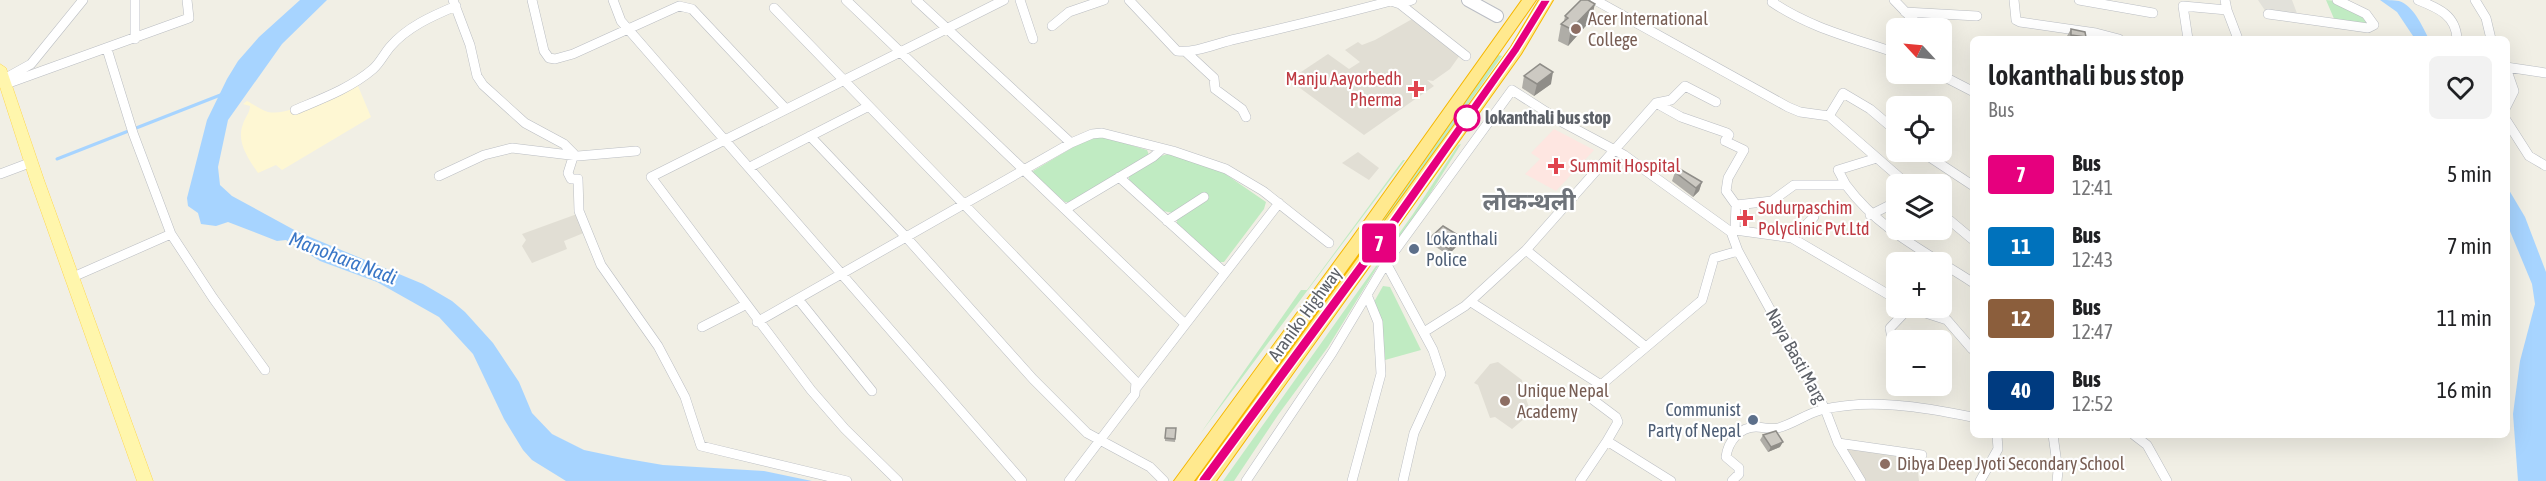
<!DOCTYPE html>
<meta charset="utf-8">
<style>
body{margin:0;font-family:"Asap Condensed","Noto Sans Devanagari",sans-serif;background:#f2f2f2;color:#202124;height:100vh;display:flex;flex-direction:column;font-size:22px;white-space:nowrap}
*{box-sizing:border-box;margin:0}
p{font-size:20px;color:#757577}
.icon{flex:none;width:33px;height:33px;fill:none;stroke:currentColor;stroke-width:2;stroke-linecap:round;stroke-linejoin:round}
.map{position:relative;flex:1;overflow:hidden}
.panel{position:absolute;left:1970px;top:36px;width:540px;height:402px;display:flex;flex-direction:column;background:#fff;border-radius:9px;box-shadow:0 6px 24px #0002}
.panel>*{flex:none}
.badge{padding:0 12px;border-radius:4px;font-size:21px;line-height:39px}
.needle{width:39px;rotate:296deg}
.controls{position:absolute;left:1886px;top:18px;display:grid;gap:12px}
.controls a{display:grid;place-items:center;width:66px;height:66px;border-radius:9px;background:#fff;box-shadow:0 6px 24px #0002;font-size:30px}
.map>.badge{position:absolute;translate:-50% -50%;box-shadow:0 0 0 3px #fff}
.round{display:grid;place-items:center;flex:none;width:63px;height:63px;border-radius:9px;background:#f2f2f2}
.headline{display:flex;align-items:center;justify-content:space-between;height:102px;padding:0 18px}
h1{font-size:28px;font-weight:600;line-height:45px}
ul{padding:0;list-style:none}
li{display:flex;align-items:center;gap:18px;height:72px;padding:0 18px}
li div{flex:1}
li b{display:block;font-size:22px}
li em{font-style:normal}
li .badge{min-width:66px;font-weight:700;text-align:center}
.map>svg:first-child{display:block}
</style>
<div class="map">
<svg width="2546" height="481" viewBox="0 0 2546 481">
<rect width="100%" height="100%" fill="#f1efe5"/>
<path fill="#e2e1da" d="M 2258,0 L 2292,0 L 2298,16 L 2266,12 Z"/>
<path fill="#e1ded4" d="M 1414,18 L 1460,55 L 1450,69 L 1433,81 L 1427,80 L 1434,86 L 1364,135 L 1289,80 L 1328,54 L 1349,69 L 1360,62 L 1345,50 L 1358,42 L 1362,45 L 1375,40 Z
M 1358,152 L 1379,168 L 1369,180 L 1342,163 Z
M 577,214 L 586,232 L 564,241 L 567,249 L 532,263 L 522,246 L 526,240 L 522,234 Z
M 1498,362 L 1522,380 L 1523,390 L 1531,413 L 1512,429 L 1495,417 L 1490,418 L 1478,385 L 1474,383 L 1490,364 Z
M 1846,446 L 1916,457 L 1919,481 L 1863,481 L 1856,471 Z"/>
<path fill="#fee6e1" d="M 1554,129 L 1594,150 L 1556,191 L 1525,174 L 1540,159 L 1531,153 Z"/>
<path fill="#c0ebc2" d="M 2326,0 C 2341,0 2360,11 2368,22 L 2366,24 L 2335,21 Z
M 1498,55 L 1502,56 L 1202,481 L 1195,481 Z
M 1092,136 L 1101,136 L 1147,150 L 1149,155 L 1070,202 L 1065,202 L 1034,175 L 1033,171 Z
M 1461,144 L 1420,210 L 1381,261 L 1328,347 L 1278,415 L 1234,481 L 1223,481 L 1413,214 L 1458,145 Z
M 1168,154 L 1221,171 L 1266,202 L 1264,209 L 1224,262 L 1218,262 L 1177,225 L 1177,219 L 1173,213 L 1163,211 L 1129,180 L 1129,175 L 1161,156 Z
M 1403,160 L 1405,160 L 1200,434 L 1301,290 L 1307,290 Z
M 1383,286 L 1390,287 L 1421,350 L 1385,360 L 1382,323 L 1374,302 Z"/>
<path fill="#fef7d3" d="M 352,79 L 358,86 L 371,117 L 282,170 L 276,165 L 258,173 C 248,158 236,142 243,124 C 245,117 250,113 250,106 L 243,104 L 247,101 C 253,104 261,110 268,112 C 292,117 331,90 352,79 Z"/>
<path fill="#a7d4ff" d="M 300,0 L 327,0 L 282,44 L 228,120 L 218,167 L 220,185 L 232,196 L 298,232 L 423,284 L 452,301 L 465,312 L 493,343 L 519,382 L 532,413 L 552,434 L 584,450 L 622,458 L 663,465 L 764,471 L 812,481 L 566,481 L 532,460 L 523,450 L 504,419 L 473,354 L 439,317 L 377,282 L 320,261 L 286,240 L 277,241 L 228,222 L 216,226 L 201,224 L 198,213 L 188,206 L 187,198 L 207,120 L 227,79 L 238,61 L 259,37 Z
M 2380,0 C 2385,0 2394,0 2399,1 C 2414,6 2422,26 2429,39 L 2415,39 L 2397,12 Z
M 2506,185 L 2525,217 L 2546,272 L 2546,481 L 2518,481 L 2513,414 L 2520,361 L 2535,304 L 2532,284 L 2507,224 Z"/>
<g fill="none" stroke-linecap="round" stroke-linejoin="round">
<path stroke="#a7d4ff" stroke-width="3" d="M 57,159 L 223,94"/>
<g stroke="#babdc2" stroke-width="10">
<path id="street" d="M 135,0 L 135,39
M 453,0 L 470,45 L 477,76 L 483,85 L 525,123 L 564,144 L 574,154 L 568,173 L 571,179 L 578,179 L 579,211 L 601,265 L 658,346 L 685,397 L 701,446 L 847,481
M 532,0 L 544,51 L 549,58 L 555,59 L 573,54 L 679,6 L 692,9 L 786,109
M 613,0 L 621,21 L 1022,481
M 846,0 L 1185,324
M 1020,0 L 1033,39
M 1129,0 L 1177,51 C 1197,53 1217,43 1236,39 C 1288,27 1339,15 1391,1 L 1400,4 L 1412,0
M 1595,0 L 1788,107 L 1800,112 L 1829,116 L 1907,184
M 1774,0 L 1772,2 C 1810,28 1853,38 1896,53
M 1894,0 L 1921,28
M 2014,0 L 2016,20 L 2020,22 L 2096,33 L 2119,39
M 2079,0 L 2153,13
M 2418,0 C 2438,8 2456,15 2457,39
M 2475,0 L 2486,18 L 2491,39
M 1400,4 L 1466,56
M 774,8 L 1136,382 L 1135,394 L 1069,481
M 2227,10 L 2238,39
M 1905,12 L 1977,16
M 2268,14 L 2368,28 L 2374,25 L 2366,14 L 2337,0
M 1052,26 L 1069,12 L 1104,0
M 2188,39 L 2183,6 L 2227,10 L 2225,0
M 107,49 L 133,133 L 171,234 L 213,298 L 265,370
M 1186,52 L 1214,78 L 1215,89 L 1242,109 L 1246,117
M 2506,67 L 2546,73
M 2506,68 L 2514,91 L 2506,107
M 1939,74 L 1972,91
M 4,79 L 31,64 L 83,0
M 6,84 L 189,18 L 187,0
M 1656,103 L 1681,117 L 1727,133 L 1729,135 L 1725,141 L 1744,150 L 1728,178 L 1726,191 L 1736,205 L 1735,230
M 295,110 C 321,99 351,88 373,69 C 380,63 384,54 390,47 C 407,27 432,16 456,6
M 1829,116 L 1843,93 L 1870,109 L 1896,131
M 2506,120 L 2529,156 L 2546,166
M 810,136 L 906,237 L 1033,379 L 1087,433 L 1150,467 L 1164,481
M 1071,143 L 1092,134 L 1102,133 L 1173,151 L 1226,169 L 1263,191 L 1329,243
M 1922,152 L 1972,185
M 750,167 L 869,106
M 0,174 L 32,162
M 439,176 L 484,155 L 512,148 L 578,156 L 636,151
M 1119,177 L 1224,272
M 1846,185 L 1838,170 L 1877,158
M 1736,205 L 1772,201 L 1794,185 L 1846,185 C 1879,230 1926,252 1972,282
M 1066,209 L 1153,157 L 1162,149
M 1941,213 L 1972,239
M 1870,215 L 1896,202
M 1167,221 L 1204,197
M 1731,232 L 1738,251 L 1825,409 L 1838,443 L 1861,481
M 1792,238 L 1814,217
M 1386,263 L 1433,350 L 1441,374 L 1414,433 L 1403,481
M 73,277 L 171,234
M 798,299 L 872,391
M 1471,302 L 1601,385 L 1592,399 L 1616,417 L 1618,422 L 1607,441
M 1910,308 L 1947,320 L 1972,349
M 757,322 L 1071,143 L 916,0
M 702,327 L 745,305
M 1424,332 L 1465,306 L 1526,250
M 1646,347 L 1526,250 L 1656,103 L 1671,100 L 1685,86 L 1716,102
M 1896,359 L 1890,328 L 1909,308
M 1601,385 L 1702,300 L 1714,258 L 1738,251
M 1137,387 L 1279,203
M 2053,435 L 2058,471 L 2057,481
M 2134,435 L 2147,445 L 2167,481
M 1838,443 L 1922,455
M 898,481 L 845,429 L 811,390 L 651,177 L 1004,0
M 1246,481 L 1332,353 L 1386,263 L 1512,90 L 1562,122 L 1624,155 L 1731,232 L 1735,230 L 1792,238 L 1896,299
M 1352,481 L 1381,374 L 1378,322 L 1367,295
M 1580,481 L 1607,441 L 1671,481
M 1732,481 L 1739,474 L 1739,468 L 1726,457 C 1728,442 1739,427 1756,427 C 1764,427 1770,430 1778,428 C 1793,424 1806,414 1821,410 C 1870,398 1923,407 1972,417
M 1980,481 L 1998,449 L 1997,435"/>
</g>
<g stroke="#bbbec5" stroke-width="14">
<path id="secondary" d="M 1468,0 L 1497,16"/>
</g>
<g stroke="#ffd850" stroke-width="1">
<path id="primary" d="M 0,64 L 6,68 L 44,180 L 153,481 L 137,481 L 30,180 L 0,87 Z"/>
</g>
<g stroke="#f6b700" stroke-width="2">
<path id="highway" d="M 1522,0 L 1536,0 L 1362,249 L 1194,481 L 1174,481 L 1350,241 Z
M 1539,0 L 1553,0 L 1521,54 L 1216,481 L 1196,481 L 1511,47 Z"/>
</g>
<use href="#street" stroke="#fff" stroke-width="9"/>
<use href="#secondary" stroke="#fff" stroke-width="12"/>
<use href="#primary" fill="#fff6ac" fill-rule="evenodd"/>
<use href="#highway" fill="#ffe98e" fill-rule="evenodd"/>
</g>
<path fill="#afada7" d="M 1565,16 L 1591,20 L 1568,46 L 1558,41 L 1561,24 L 1564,21 Z
M 2071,29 L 2086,37 L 2085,39 L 2068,39 L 2067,36 Z
M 1524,76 L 1551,84 L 1534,96 L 1522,88 Z
M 1675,172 L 1702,182 L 1699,191 L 1693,197 L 1672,181 Z
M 1431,237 L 1460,243 L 1448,255 L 1430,243 Z
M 1176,428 L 1175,442 L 1165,441 L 1165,438 Z
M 1763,435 L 1780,447 L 1768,452 L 1760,440 Z"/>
<path fill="#8f8d88" d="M 1595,4 L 1591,20 L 1568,46 L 1571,29 Z
M 1553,72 L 1551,84 L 1534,96 L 1537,84 Z
M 1702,182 L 1699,191 L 1693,197 L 1696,188 Z
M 1461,237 L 1460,243 L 1448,255 L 1449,249 Z
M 1783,442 L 1780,447 L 1768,452 L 1771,447 Z"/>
<path fill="#ccc9c2" stroke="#8f8d88" stroke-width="1.5" d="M 1581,0 L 1588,0 L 1595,4 L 1571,29 L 1561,24 L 1568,18 L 1565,16 Z
M 2071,29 L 2085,32 L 2086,37 L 2071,35 Z
M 1540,64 L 1553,72 L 1537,84 L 1524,76 Z
M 1678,168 L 1702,182 L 1696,188 L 1675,172 Z
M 1443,226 L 1461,237 L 1449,249 L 1431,237 Z
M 1166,428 L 1176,428 L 1175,439 L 1165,438 Z
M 1776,431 L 1783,442 L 1771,447 L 1763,435 Z"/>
<path fill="#e6007e" stroke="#fff" stroke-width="1.5" d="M 1541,0 L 1551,0 L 1519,52 L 1388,239 L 1210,481 L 1198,481 L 1200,477 L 1380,233 L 1512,47 Z"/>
<g fill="#8d6e63" stroke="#fff" stroke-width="2">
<circle cx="1576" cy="29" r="6"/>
<circle cx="1505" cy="401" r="6"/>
<circle cx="1885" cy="464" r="6"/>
</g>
<g fill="#e0444e" stroke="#fff" stroke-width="2">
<path d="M1413 80h6v6h6v6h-6v6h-6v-6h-6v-6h6z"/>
<path d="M1553 157h6v6h6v6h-6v6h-6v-6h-6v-6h6z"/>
<path d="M1742 209h6v6h6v6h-6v6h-6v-6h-6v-6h6z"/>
</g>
<circle fill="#fff" stroke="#e6007e" stroke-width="3" cx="1467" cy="118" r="12"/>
<g fill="#5c6f8a" stroke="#fff" stroke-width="2">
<circle cx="1414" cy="249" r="6"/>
<circle cx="1753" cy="420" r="6"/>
</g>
<g text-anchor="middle" stroke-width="4.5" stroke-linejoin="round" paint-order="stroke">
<g font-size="18" fill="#785e54" stroke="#fff" text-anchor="start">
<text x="1588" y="25">Acer International<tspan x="1588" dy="21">College</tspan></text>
<text x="1517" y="397">Unique Nepal<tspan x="1517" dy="21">Academy</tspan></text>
<text x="1897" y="470">Dibya Deep Jyoti Secondary School</text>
</g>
<g font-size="18" fill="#be3a42" stroke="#fff" text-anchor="start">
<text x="1402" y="85" text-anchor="end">Manju Aayorbedh<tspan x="1402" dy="21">Pherma</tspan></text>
<text x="1570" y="172">Summit Hospital</text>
<text x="1758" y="214">Sudurpaschim<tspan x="1758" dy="21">Polyclinic Pvt.Ltd</tspan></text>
</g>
<g font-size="18" font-weight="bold" fill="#5d6168" stroke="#fff" text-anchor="start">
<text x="1485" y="124">lokanthali bus stop</text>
</g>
<g font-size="18" fill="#4e5e75" stroke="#fff" text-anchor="start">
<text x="1426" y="245">Lokanthali<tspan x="1426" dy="21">Police</tspan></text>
<text x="1741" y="416" text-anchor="end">Communist<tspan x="1741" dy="21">Party of Nepal</tspan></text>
</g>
<g font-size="18" fill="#5d6168" stroke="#fff">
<text transform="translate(1305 314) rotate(-54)" y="6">Araniko Highway</text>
<text transform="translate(1796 356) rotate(61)" y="6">Naya Basti Marg</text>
</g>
<g font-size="20" font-style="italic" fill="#3a77c7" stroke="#fff">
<text transform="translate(343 258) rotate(21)" y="7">Manohara Nadi</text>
</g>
<g font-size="24" font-weight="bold" fill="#6e737a" stroke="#fff">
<text x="1529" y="210">लोकन्थली</text>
</g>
</g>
</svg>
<div class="controls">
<a><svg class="needle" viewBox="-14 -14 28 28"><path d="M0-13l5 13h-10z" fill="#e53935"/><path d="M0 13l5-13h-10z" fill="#757577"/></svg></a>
<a><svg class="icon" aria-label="locate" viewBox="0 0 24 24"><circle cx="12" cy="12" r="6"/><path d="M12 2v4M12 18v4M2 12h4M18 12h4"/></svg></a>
<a><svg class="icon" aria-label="layers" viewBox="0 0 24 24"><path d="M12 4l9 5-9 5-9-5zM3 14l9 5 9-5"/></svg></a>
<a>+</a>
<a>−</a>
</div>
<b class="badge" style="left:1379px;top:243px;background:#e6007e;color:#fff">7</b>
<section class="panel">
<div class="headline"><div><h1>lokanthali bus stop</h1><p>Bus</p></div><a class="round"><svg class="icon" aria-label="heart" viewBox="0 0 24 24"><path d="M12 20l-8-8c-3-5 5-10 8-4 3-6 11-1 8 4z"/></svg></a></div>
<ul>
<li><span class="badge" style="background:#e6007e;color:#fff">7</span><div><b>Bus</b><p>12:41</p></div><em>5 min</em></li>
<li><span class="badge" style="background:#0072bc;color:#fff">11</span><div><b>Bus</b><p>12:43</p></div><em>7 min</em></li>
<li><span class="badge" style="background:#8b5e3c;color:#fff">12</span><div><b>Bus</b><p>12:47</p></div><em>11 min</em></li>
<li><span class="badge" style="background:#003b80;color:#fff">40</span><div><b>Bus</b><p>12:52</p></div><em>16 min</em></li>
</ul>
</section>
</div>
